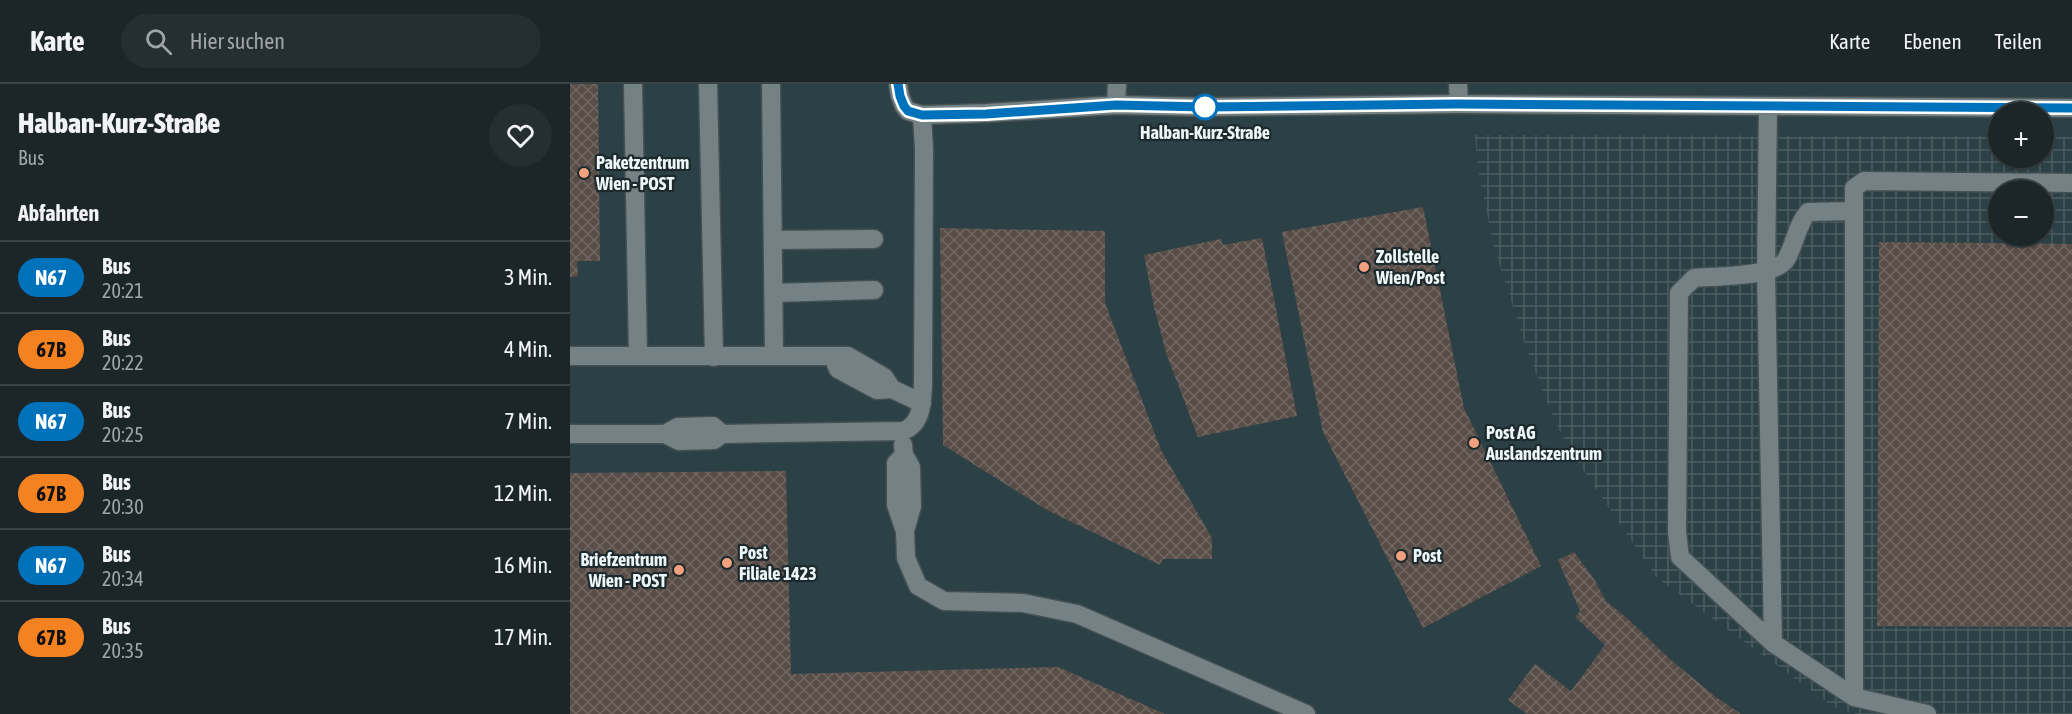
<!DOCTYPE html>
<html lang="de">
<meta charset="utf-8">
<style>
body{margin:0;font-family:"Asap Condensed",sans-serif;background:#252e31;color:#f1f3f6;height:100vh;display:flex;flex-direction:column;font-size:22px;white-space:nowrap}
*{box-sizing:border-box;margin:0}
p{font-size:20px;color:#a0a5a8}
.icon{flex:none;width:33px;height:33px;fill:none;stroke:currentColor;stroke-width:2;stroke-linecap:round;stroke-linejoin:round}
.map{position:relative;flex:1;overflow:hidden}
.details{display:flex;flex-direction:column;background:#1c2629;width:570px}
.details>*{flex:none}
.badge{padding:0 12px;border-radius:20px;font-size:21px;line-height:39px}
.fabs{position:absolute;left:1418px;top:18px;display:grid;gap:12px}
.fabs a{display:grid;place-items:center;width:66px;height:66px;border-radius:50%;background:#1c2629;box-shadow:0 2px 4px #0004,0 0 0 2px #3a4346;font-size:30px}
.map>.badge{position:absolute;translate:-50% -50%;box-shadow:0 0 0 3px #fff}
h2{padding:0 18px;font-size:22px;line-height:54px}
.round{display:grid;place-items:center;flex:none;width:63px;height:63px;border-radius:32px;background:#252e31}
.summary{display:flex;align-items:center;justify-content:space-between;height:102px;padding:0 18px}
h1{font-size:28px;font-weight:800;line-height:45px}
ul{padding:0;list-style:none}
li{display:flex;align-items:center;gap:18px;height:72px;padding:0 18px;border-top:2px solid #3a4346}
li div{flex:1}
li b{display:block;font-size:22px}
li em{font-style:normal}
li .badge{min-width:66px;font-weight:700;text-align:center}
header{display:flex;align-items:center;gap:36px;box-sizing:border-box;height:84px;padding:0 30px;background:#1c2629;border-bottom:2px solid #3a4346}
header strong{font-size:28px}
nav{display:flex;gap:33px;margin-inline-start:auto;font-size:21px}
.search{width:420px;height:54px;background:#252e31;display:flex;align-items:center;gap:15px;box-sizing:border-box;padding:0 21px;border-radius:33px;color:#a0a5a8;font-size:22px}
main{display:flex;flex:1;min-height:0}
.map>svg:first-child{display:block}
</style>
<header>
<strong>Karte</strong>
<div class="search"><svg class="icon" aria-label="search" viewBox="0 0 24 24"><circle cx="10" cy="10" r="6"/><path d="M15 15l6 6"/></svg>Hier suchen</div>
<nav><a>Karte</a><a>Ebenen</a><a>Teilen</a></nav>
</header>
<main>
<section class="details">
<div class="summary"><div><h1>Halban-Kurz-Straße</h1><p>Bus</p></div><a class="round"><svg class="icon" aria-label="heart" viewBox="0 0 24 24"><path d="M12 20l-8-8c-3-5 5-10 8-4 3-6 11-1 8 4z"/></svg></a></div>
<h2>Abfahrten</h2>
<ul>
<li><span class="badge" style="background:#0072bc;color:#fff">N67</span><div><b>Bus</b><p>20:21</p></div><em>3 Min.</em></li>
<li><span class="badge" style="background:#f58220;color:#111">67B</span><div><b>Bus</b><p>20:22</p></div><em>4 Min.</em></li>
<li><span class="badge" style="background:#0072bc;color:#fff">N67</span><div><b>Bus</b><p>20:25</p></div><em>7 Min.</em></li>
<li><span class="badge" style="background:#f58220;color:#111">67B</span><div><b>Bus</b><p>20:30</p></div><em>12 Min.</em></li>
<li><span class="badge" style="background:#0072bc;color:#fff">N67</span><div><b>Bus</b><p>20:34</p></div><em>16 Min.</em></li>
<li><span class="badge" style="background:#f58220;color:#111">67B</span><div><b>Bus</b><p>20:35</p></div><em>17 Min.</em></li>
</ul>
</section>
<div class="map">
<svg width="1502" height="630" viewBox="0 0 1502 630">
<defs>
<pattern id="industrial-grid" width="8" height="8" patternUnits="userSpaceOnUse" patternTransform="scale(1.5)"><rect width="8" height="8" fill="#2c4146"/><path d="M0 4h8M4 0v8" fill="none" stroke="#4b5d61"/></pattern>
<pattern id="building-cross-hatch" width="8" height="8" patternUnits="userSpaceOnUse" patternTransform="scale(1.5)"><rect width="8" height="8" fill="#594d48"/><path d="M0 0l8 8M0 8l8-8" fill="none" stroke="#716763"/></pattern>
</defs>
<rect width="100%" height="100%" fill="#263337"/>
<path fill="#2c4146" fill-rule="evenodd" d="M 0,0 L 1502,0 L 1502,630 L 0,630 ZM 1428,28 L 1473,28 L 1473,74 L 1428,74 ZM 1428,106 L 1473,106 L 1473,152 L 1428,152 Z"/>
<path fill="url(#industrial-grid)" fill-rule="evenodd" d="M 905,51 L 1428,52 L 1428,74 L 1473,74 L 1473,52 L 1502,53 L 1502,630 L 1286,630 L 1264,623 L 1087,494 L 1000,367 L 983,333 L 956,263 L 924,163 L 909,91 ZM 1428,106 L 1473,106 L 1473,152 L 1428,152 Z"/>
<path fill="url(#building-cross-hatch)" d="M 0,0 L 28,0 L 30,177 L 7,177 L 8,192 L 0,193 Z
M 853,123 L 894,324 L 971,482 L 853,544 L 753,348 L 712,148 Z
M 370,144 L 535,147 L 535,219 L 591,366 L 642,454 L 642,475 L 593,475 L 590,481 L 477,426 L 373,361 Z
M 692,154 L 727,332 L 628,353 L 596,269 L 584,223 L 574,171 L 651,155 L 653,161 Z
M 1309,158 L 1502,160 L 1502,543 L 1307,542 Z
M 216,387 L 221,590 L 488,583 L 595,630 L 0,630 L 0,389 Z
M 1004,468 L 1024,495 L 1036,517 L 1058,535 L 1101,576 L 1146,613 L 1171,630 L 957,630 L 938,616 L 965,580 L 1001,607 L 1035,561 L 1005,533 L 1010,527 L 988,476 Z"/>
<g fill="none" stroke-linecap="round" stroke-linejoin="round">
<g stroke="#445052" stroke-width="21">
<path id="minor" d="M 63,0 L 68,272
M 138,0 L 144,273
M 201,0 L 204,271
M 328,0 L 330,12 L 334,22 L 338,27 L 352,31 L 416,29 L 546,21 L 635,23 L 886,20 L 1502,24
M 888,0 L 889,20
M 546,21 L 547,0
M 1198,23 L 1196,188 L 1203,559 L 1110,473 L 1107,448 L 1109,209 L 1124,194 C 1145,192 1207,194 1217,174 C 1225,159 1227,141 1238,128 L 1284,127 L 1284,613 L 1203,559
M 1284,127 L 1284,104 L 1294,97 L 1502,99
M 203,156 L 304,155
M 203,209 L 304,206
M 0,272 L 278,272 L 314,293 L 322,305 L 352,319
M 263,273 L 268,285 L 307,306 L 322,305
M 0,350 L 95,350 L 109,357 L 144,356 L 152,350 L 333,347 C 352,340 352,319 353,301 L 354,65 L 352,31
M 95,350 L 108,343 L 143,342 L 152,350
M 333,361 L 334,371 L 341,383 L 342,422 L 335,447
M 334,371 L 326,379 L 326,421 L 335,447 L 336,474 L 348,502 L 374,517 L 453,519 L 507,530 L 736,630
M 1284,613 L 1357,630"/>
</g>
<use href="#minor" stroke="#748286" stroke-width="18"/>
</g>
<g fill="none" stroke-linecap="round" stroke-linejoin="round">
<g stroke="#fff" stroke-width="14">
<path id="line" d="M 328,0 L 330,12 L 334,22 L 338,27 L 352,31 L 416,30 L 546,21 L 635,23 L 886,20 L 1502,24"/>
</g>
<use href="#line" stroke="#0072bc" stroke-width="9"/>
</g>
<circle fill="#fff" stroke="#0072bc" stroke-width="3" cx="635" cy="23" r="12"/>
<g fill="#f2a17e" stroke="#1c292d" stroke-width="2">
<circle cx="14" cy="89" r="6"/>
<circle cx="794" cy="183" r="6"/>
<circle cx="904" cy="359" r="6"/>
<circle cx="831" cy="472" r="6"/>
<circle cx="157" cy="479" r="6"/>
<circle cx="109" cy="486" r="6"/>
</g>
<g text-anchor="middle" stroke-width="4.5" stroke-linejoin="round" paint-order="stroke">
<g font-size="18" font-weight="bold" fill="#edf6f8" stroke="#1c292d">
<text x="635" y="55">Halban-Kurz-Straße</text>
</g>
<g font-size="18" font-weight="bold" fill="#edf6f8" stroke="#1c292d" text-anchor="start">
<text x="26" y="85">Paketzentrum<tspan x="26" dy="21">Wien - POST</tspan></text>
<text x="806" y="179">Zollstelle<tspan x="806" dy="21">Wien/Post</tspan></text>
<text x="916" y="355">Post AG<tspan x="916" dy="21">Auslandszentrum</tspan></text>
<text x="169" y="475">Post<tspan x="169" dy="21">Filiale 1423</tspan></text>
<text x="843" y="478">Post</text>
<text x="97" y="482" text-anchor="end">Briefzentrum<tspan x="97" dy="21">Wien - POST</tspan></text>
</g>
</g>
</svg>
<div class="fabs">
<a>+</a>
<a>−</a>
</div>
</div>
</main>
